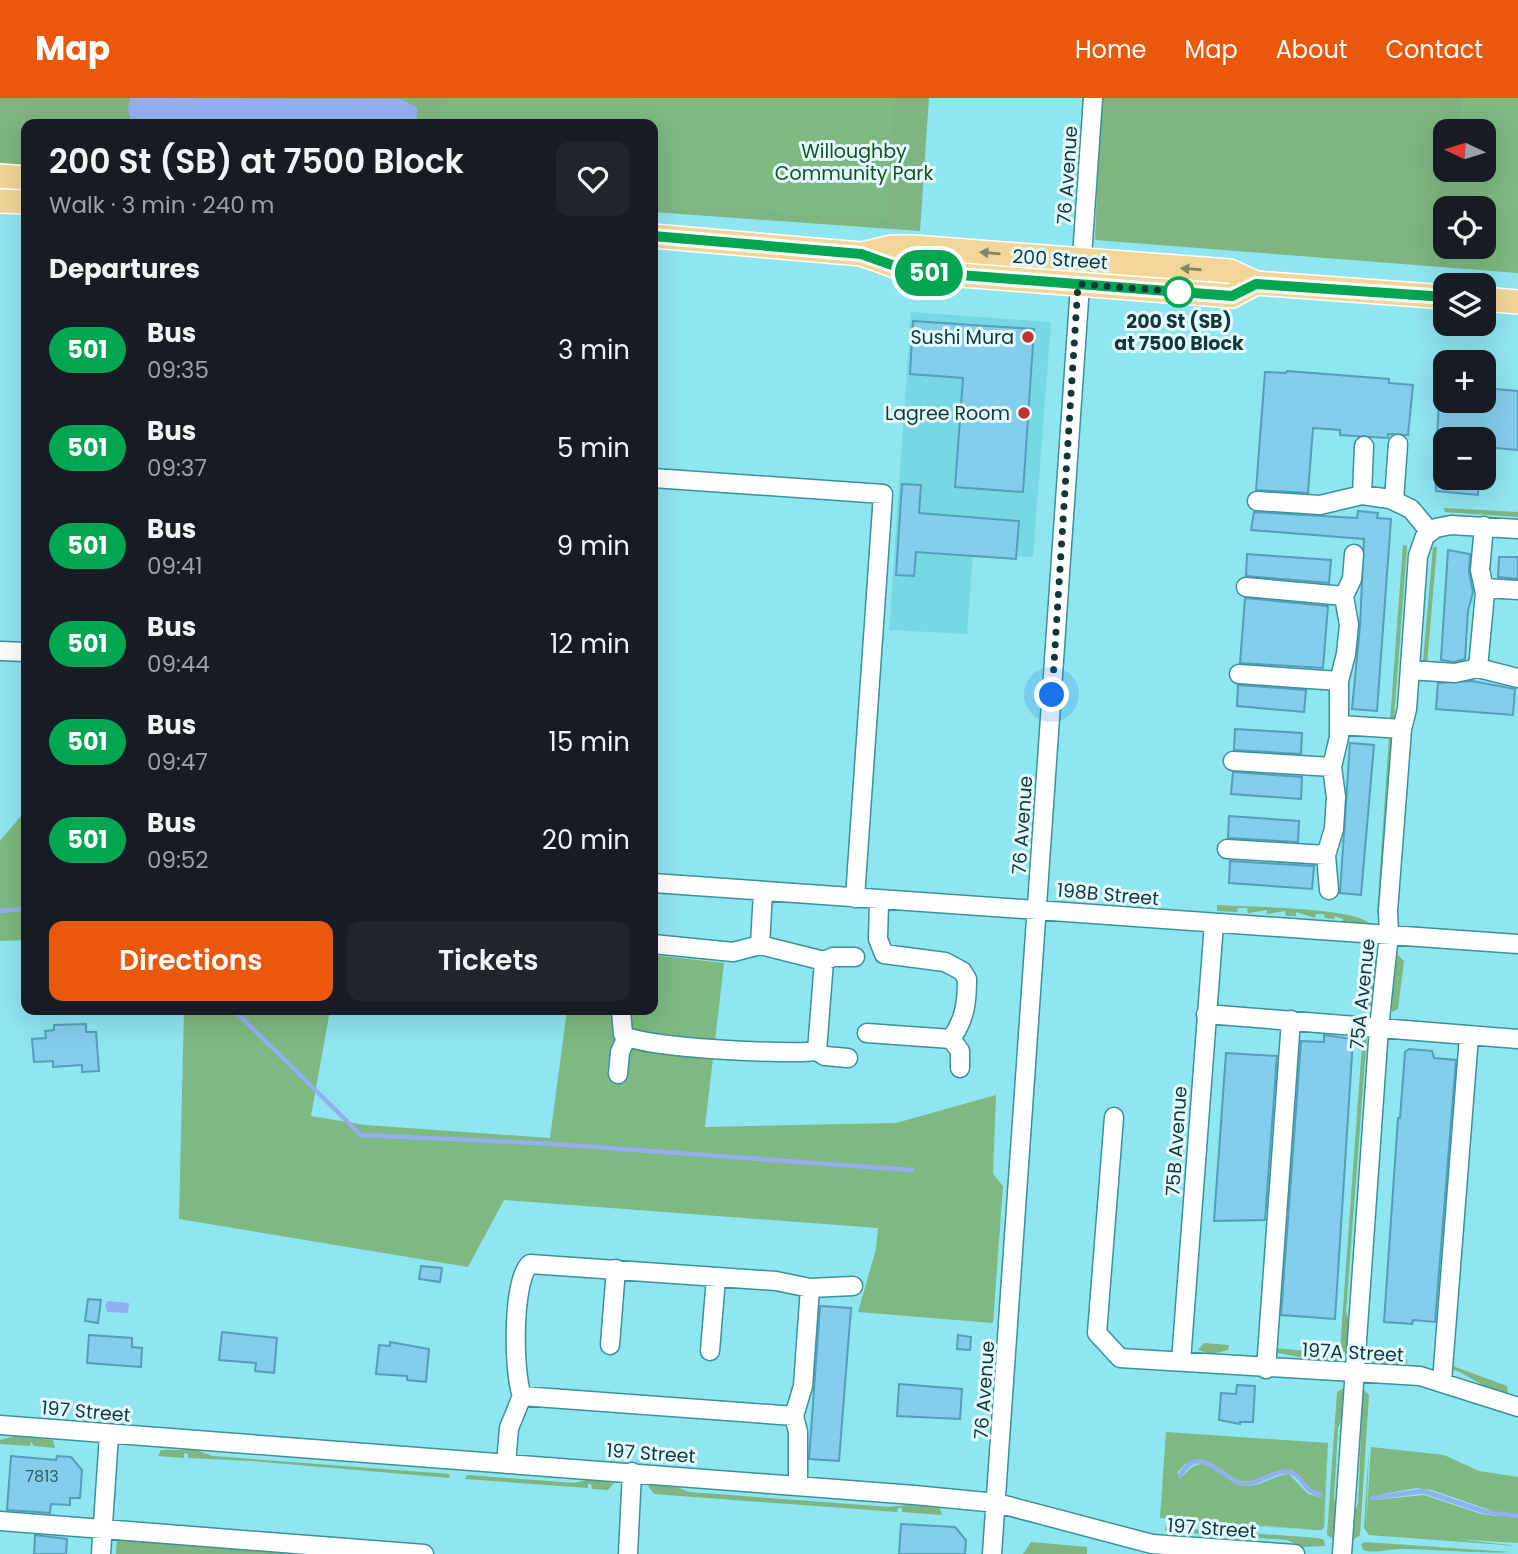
<!DOCTYPE html>
<meta charset="utf-8">
<style>
body{margin:0;font-family:Poppins,sans-serif;background:#20242c;color:#f1f3f6;height:100vh;display:flex;flex-direction:column;font-size:26px;white-space:nowrap}
*{box-sizing:border-box;margin:0}
p{font-size:23px;color:#9ea1a6}
.icon{flex:none;width:38px;height:38px;fill:none;stroke:currentColor;stroke-width:2;stroke-linecap:round;stroke-linejoin:round}
.map{position:relative;flex:1;overflow:hidden}
.details{position:absolute;left:21px;top:21px;width:637px;height:896px;display:flex;flex-direction:column;background:#171b24;border-radius:14px;box-shadow:0 7px 28px #0002}
.details>*{flex:none}
.badge{padding:0 14px;border-radius:23px;font-size:24px;line-height:46px}
.needle{width:46px;rotate:274deg}
.buttons{position:absolute;left:1433px;top:21px;display:grid;gap:14px}
.buttons a{display:grid;place-items:center;width:63px;height:63px;border-radius:14px;background:#171b24;box-shadow:0 7px 28px #0002;font-size:35px}
.you{position:absolute;width:35px;height:35px;margin:-18px;border:5px solid #fff;border-radius:50%;background:#1a73e8;box-shadow:0 0 0 10px #1a73e833}
.map>.badge{position:absolute;translate:-50% -50%;box-shadow:0 0 0 4px #fff}
h2{padding:0 28px;font-size:26px;line-height:63px}
.round{display:grid;place-items:center;flex:none;width:74px;height:74px;border-radius:14px;background:#20242c}
.summary{display:flex;align-items:center;justify-content:space-between;height:119px;padding:0 28px}
h1{font-size:33px;font-weight:600;line-height:52px}
.cta{display:flex;gap:14px;margin-top:auto;padding:14px 28px}
.cta a{flex:1;height:80px;border-radius:14px;background:#ea580c;color:#fff;font-size:28px;font-weight:600;line-height:80px;text-align:center}
.cta a+a{background:#20242c;color:#f1f3f6}
ul{padding:0;list-style:none}
li{display:flex;align-items:center;gap:21px;height:98px;padding:0 28px}
li div{flex:1}
li b{display:block;font-size:26px}
li em{font-style:normal}
li .badge{min-width:77px;font-weight:700;text-align:center}
header{display:flex;align-items:center;gap:42px;box-sizing:border-box;height:98px;padding:0 35px;background:#ea580c;color:#fff}
header strong{font-size:33px}
nav{display:flex;gap:38px;margin-inline-start:auto;font-size:24px}
.map>svg:first-child{display:block}
</style>
<header>
<strong>Map</strong>
<nav><a>Home</a><a>Map</a><a>About</a><a>Contact</a></nav>
</header>
<div class="map">
<svg width="1518" height="1456" viewBox="0 0 1518 1456">
<rect width="100%" height="100%" fill="#8fe5f0"/>
<path fill="#77d8e4" d="M 911,214 L 1051,224 L 1033,459 L 973,456 L 967,536 L 889,532 Z"/>
<path fill="#7eb580" d="M 0,0 L 929,0 L 920,133 L 653,114 L 653,26 L 26,26 L 26,67 L 0,65 Z
M 1101,0 L 1463,0 L 1461,33 L 1446,33 L 1446,72 L 1459,72 L 1457,110 L 1446,110 L 1446,149 L 1455,149 L 1454,170 L 1095,142 Z
M 1444,410 L 1518,414 L 1518,419 L 1445,414 Z
M 1403,447 L 1407,448 L 1394,621 L 1390,623 Z
M 1433,449 L 1437,449 L 1427,566 L 1423,564 Z
M 1389,639 L 1393,641 L 1379,819 L 1377,815 Z
M 1217,807 C 1245,809 1359,809 1371,827 L 1342,825 L 1343,821 L 1335,818 L 1334,821 L 1325,820 L 1324,816 L 1316,816 L 1315,820 L 1296,814 L 1296,818 L 1286,818 L 1285,813 L 1267,816 L 1267,812 L 1248,815 L 1247,810 L 1238,810 L 1237,814 L 1217,813 Z
M 1379,855 C 1377,878 1371,896 1369,919 L 1365,921 L 1371,861 Z
M 1397,856 L 1404,863 L 1398,911 L 1392,914 L 1393,869 Z
M 1363,934 L 1367,937 L 1346,1213 L 1351,1232 L 1346,1255 L 1340,1251 Z
M 1204,1245 L 1229,1247 L 1228,1252 L 1212,1256 L 1198,1252 Z
M 1273,1250 L 1333,1255 L 1338,1262 C 1323,1267 1293,1256 1275,1255 Z
M 1377,1258 L 1407,1261 L 1407,1265 L 1398,1268 L 1372,1265 Z
M 1450,1267 L 1507,1288 L 1508,1295 C 1487,1294 1472,1278 1452,1271 Z
M 1344,1290 L 1345,1314 L 1338,1330 L 1334,1401 L 1338,1416 L 1334,1441 L 1327,1437 L 1337,1294 Z
M 1363,1291 L 1369,1297 L 1360,1437 L 1353,1442 L 1352,1421 L 1358,1405 Z
M 16,1338 L 53,1342 L 55,1350 L 34,1348 L 31,1344 L 30,1348 L 0,1346 L 0,1342 Z
M 1328,1345 L 1324,1430 L 1321,1432 L 1160,1422 L 1318,1432 L 1323,1428 Z
M 1369,1349 L 1366,1431 L 1518,1448 L 1369,1437 L 1364,1430 Z
M 161,1352 L 197,1352 L 212,1358 L 449,1376 L 450,1380 L 252,1363 L 188,1360 L 188,1356 L 184,1355 L 184,1360 L 158,1358 Z
M 467,1377 L 574,1385 L 591,1381 L 614,1385 L 608,1392 L 592,1391 L 591,1386 L 588,1386 L 588,1390 L 465,1381 Z
M 655,1386 L 674,1388 L 689,1394 L 890,1409 C 908,1406 922,1407 940,1410 L 942,1417 L 902,1414 L 902,1410 L 898,1410 L 897,1414 L 654,1396 L 648,1388 Z
M 1165,1429 L 1318,1440 L 1324,1442 L 1325,1448 L 1303,1449 L 1287,1442 L 1165,1433 Z
M 117,1439 L 341,1456 L 116,1456 Z
M 1031,1444 L 1087,1449 L 1087,1456 L 1023,1456 Z
M 1365,1444 L 1510,1454 C 1485,1456 1430,1451 1400,1451 C 1387,1451 1377,1456 1363,1452 L 1361,1446 Z"/>
<path fill="#7db980" fill-rule="evenodd" d="M 450,0 L 894,0 L 888,122 L 653,106 L 653,26 L 435,26 L 437,16 Z
M 1463,0 L 1518,0 L 1518,175 L 1454,170 L 1455,149 L 1484,149 L 1484,110 L 1457,110 L 1459,72 L 1484,72 L 1484,33 L 1461,33 Z
M 26,712 L 26,842 L 0,843 L 0,743 Z
M 653,857 L 724,865 L 705,1029 L 896,1025 L 996,997 L 993,1076 L 1003,1088 L 993,1225 L 858,1214 L 876,1151 L 878,1130 L 504,1102 L 468,1169 L 179,1121 L 184,912 L 330,912 L 311,1018 L 365,1027 L 550,1040 L 567,912 L 653,912 Z
M 1166,1334 L 1328,1345 L 1323,1428 L 1318,1432 L 1160,1420 ZM 1199,1362 C 1222,1365 1228,1382 1244,1383 C 1262,1384 1275,1370 1292,1372 L 1309,1390 L 1319,1394 L 1319,1399 L 1308,1396 L 1289,1376 C 1274,1377 1261,1389 1246,1388 C 1222,1386 1209,1347 1183,1378 L 1177,1375 L 1185,1366 Z
M 1371,1349 L 1444,1357 L 1479,1373 L 1518,1379 L 1518,1445 L 1369,1436 L 1366,1431 ZM 1416,1390 L 1432,1392 L 1496,1414 L 1496,1418 L 1481,1416 L 1424,1397 L 1375,1402 L 1377,1397 Z"/>
<path fill="#92aff2" d="M 130,0 L 401,1 L 417,10 L 417,26 L 132,26 L 128,12 Z
M 108,1203 L 129,1205 L 128,1215 L 107,1214 L 105,1207 Z"/>
<g fill="none" stroke-linecap="round" stroke-linejoin="round">
<path stroke="#92aff2" stroke-width="4.5" d="M 0,813 L 26,811
M 234,912 L 361,1037 L 538,1045 L 912,1072
M 1180,1378 C 1199,1344 1221,1379 1239,1385 C 1258,1390 1276,1368 1292,1375 C 1305,1380 1302,1393 1321,1397
M 1372,1400 L 1423,1393 L 1486,1414 L 1518,1418"/>
</g>
<path fill="#84cdeb" stroke="#559eba" stroke-width="2" d="M 913,223 L 1034,231 L 1023,394 L 955,389 L 963,280 L 910,276 Z
M 1287,273 L 1389,281 L 1389,285 L 1413,287 L 1408,337 L 1388,336 L 1388,340 L 1340,337 L 1340,332 L 1313,330 L 1308,395 L 1256,392 L 1265,274 L 1286,275 Z
M 1484,290 L 1518,293 L 1518,352 L 1484,349 L 1484,341 L 1437,341 L 1439,303 L 1484,303 Z
M 1435,369 L 1446,370 L 1446,380 L 1479,380 L 1478,397 L 1436,393 Z
M 902,386 L 921,387 L 919,415 L 1019,423 L 1016,461 L 916,454 L 914,478 L 896,477 Z
M 1358,413 L 1378,415 L 1377,420 L 1391,421 L 1377,613 L 1352,611 L 1360,528 L 1364,441 L 1251,432 L 1254,414 L 1357,420 Z
M 1448,452 L 1470,456 L 1469,474 L 1473,494 L 1468,513 L 1465,561 L 1454,564 L 1441,562 Z
M 1247,456 L 1331,462 L 1329,485 L 1246,478 Z
M 1499,459 L 1518,459 L 1518,481 L 1498,479 Z
M 1245,500 L 1328,508 L 1323,570 L 1240,565 Z
M 1472,583 L 1515,591 L 1513,617 L 1436,611 L 1438,585 Z
M 1238,587 L 1306,592 L 1304,614 L 1237,608 Z
M 1235,631 L 1302,635 L 1301,656 L 1234,652 Z
M 1350,645 L 1374,647 L 1361,797 L 1340,795 Z
M 1233,674 L 1302,679 L 1301,701 L 1231,696 Z
M 1229,718 L 1299,723 L 1298,744 L 1228,740 Z
M 1230,763 L 1314,768 L 1312,791 L 1229,785 Z
M 86,926 L 86,934 L 96,934 L 99,973 L 82,974 L 82,967 L 53,969 L 53,963 L 34,964 L 32,941 L 46,940 L 45,933 L 54,932 L 54,927 Z
M 1324,937 L 1353,941 L 1335,1221 L 1281,1217 L 1301,943 L 1324,944 Z
M 1409,951 L 1432,953 L 1434,960 L 1456,962 L 1435,1224 L 1413,1222 L 1412,1226 L 1384,1224 L 1398,1020 L 1400,1020 L 1405,954 Z
M 1226,955 L 1277,958 L 1265,1122 L 1214,1123 Z
M 421,1168 L 442,1170 L 440,1184 L 419,1181 Z
M 88,1201 L 101,1202 L 98,1225 L 85,1223 Z
M 820,1208 L 851,1210 L 839,1363 L 809,1361 Z
M 222,1234 L 277,1240 L 274,1275 L 255,1273 L 256,1265 L 219,1262 Z
M 89,1237 L 132,1240 L 132,1249 L 142,1250 L 141,1269 L 87,1265 Z
M 958,1237 L 971,1239 L 970,1252 L 957,1251 Z
M 390,1244 L 429,1251 L 426,1284 L 407,1282 L 407,1278 L 376,1276 L 379,1247 L 390,1248 Z
M 899,1286 L 962,1291 L 960,1321 L 897,1318 Z
M 1237,1287 L 1255,1288 L 1253,1324 L 1240,1324 L 1240,1326 L 1219,1322 L 1221,1295 L 1236,1296 Z
M 11,1358 L 56,1362 L 57,1358 L 71,1359 L 82,1372 L 80,1400 L 70,1400 L 70,1407 L 51,1406 L 50,1415 L 7,1412 Z
M 901,1426 L 955,1429 L 966,1442 L 965,1456 L 899,1456 Z
M 35,1437 L 67,1441 L 66,1456 L 34,1456 Z"/>
<g fill="none" stroke-linecap="round" stroke-linejoin="round">
<g stroke="#39929c" stroke-width="21">
<path id="minor" d="M 653,380 L 883,396 L 855,800
M 1362,397 L 1364,348
M 1394,402 L 1398,346
M 1257,403 L 1320,407 L 1362,397 L 1390,401 L 1411,411 L 1430,434
M 1246,489 L 1344,498
M 1484,490 L 1518,492
M 0,553 L 26,554
M 1478,570 L 1485,495 L 1480,472 L 1484,428
M 1410,572 L 1455,575 L 1478,570 L 1518,580
M 1239,576 L 1339,583
M 1340,627 L 1402,631
M 1233,663 L 1332,669
M 1227,751 L 1326,757
M 653,785 L 1518,846
M 1329,792 L 1326,757 L 1334,731 L 1336,699 L 1332,669 L 1339,639 L 1339,583 L 1346,556 L 1349,527 L 1344,498 L 1352,481 L 1354,456
M 653,846 L 733,854 L 760,847 L 763,794
M 760,847 L 824,863
M 621,912 L 623,936 C 633,950 794,957 817,953 L 825,958 L 848,960
M 1206,916 L 1518,941
M 867,935 L 951,941 C 965,921 967,905 967,881 L 962,873 L 945,864 L 884,856 L 878,841 L 879,803
M 951,941 L 960,953 L 960,970
M 817,953 L 824,863 L 833,859 L 855,859
M 618,976 L 620,954 L 626,941
M 1114,1019 L 1097,1235 L 1120,1260 L 1420,1278 L 1518,1309
M 610,1247 L 616,1171
M 710,1253 L 716,1180
M 1181,1263 L 1214,825
M 1266,1271 L 1291,922
M 1442,1283 L 1469,938
M 522,1298 C 513,1274 512,1182 530,1166 L 776,1183 L 810,1190 L 853,1188
M 0,1327 L 914,1397 L 997,1405 L 1152,1446 L 1295,1456
M 506,1366 L 509,1330 L 522,1298 L 794,1318
M 798,1388 L 798,1334 L 794,1318 L 803,1288 L 810,1190
M 0,1423 L 424,1456
M 101,1456 L 109,1337
M 628,1456 L 632,1374
M 992,1456 L 1093,0
M 1342,1456 L 1379,930 L 1389,836 L 1388,813 L 1402,631 L 1407,611 L 1418,458 L 1425,438 L 1436,430 L 1451,427 L 1518,431"/>
</g>
<g stroke="#fff" stroke-width="26">
<path id="major" d="M 0,78 L 26,80
M 0,103 L 26,104
M 653,138 L 861,156 L 909,173 L 1232,198 L 1256,185
M 862,156 L 892,149 L 913,149 L 1230,173 L 1256,185 L 1446,199
M 1484,201 L 1518,204"/>
</g>
<use href="#minor" stroke="#fff" stroke-width="18"/>
<use href="#major" stroke="#f1d698" stroke-width="23"/>
</g>
<defs><path id="oneway-solid" d="M-6-.8H1V-3.2L6.5 0L1 3.2V.8H-6Z" transform="scale(1.75)"/></defs>
<g fill="#82866a">
<use href="#oneway-solid" transform="translate(990 155) rotate(-175)"/>
<use href="#oneway-solid" transform="translate(1191 171) rotate(-176)"/>
</g>
<g fill="none" stroke-linecap="round" stroke-linejoin="round">
<g stroke="#fff" stroke-width="16">
<path id="line" d="M 653,138 L 861,156 L 909,173 L 1232,198 L 1256,186 L 1446,199"/>
</g>
<use href="#line" stroke="#00a651" stroke-width="10"/>
<path stroke="#12373b" stroke-width="7" stroke-dasharray="0 12.6" d="M 1052,597 L 1078,186 L 1183,194 L 1179,194"/>
</g>
<circle fill="#fff" stroke="#00a651" stroke-width="3.5" cx="1179" cy="194" r="14"/>
<g fill="#bf3031" stroke="#e3fbfe" stroke-width="2.5">
<circle cx="1028" cy="239" r="7"/>
<circle cx="1024" cy="315" r="7"/>
</g>
<g text-anchor="middle" stroke-width="6" stroke-linejoin="round" paint-order="stroke">
<g font-size="16" fill="#2e5c67">
<text x="42" y="1384">7813</text>
</g>
<g font-size="19" fill="#13521d" stroke="#e3fbfe">
<text x="854" y="60">Willoughby<tspan x="854" dy="22">Community Park</tspan></text>
</g>
<g font-size="19" fill="#12373b" stroke="#e3fbfe">
<text transform="translate(1067 77) rotate(-86)" y="7">76 Avenue</text>
<text transform="translate(1060 161) rotate(4)" y="7">200 Street</text>
<text transform="translate(1022 727) rotate(-86)" y="7">76 Avenue</text>
<text transform="translate(1108 796) rotate(5)" y="7">198B Street</text>
<text transform="translate(1362 896) rotate(-84)" y="7">75A Avenue</text>
<text transform="translate(1176 1043) rotate(-86)" y="7">75B Avenue</text>
<text transform="translate(1353 1254) rotate(3)" y="7">197A Street</text>
<text transform="translate(984 1292) rotate(-86)" y="7">76 Avenue</text>
<text transform="translate(86 1313) rotate(5)" y="7">197 Street</text>
<text transform="translate(651 1355) rotate(4)" y="7">197 Street</text>
<text transform="translate(1212 1430) rotate(4)" y="7">197 Street</text>
</g>
<g font-size="19" font-weight="bold" fill="#12373b" stroke="#e3fbfe">
<text x="1179" y="230">200 St (SB)<tspan x="1179" dy="22">at 7500 Block</tspan></text>
</g>
<g font-size="19" fill="#12373b" stroke="#e3fbfe" text-anchor="end">
<text x="1014" y="246">Sushi Mura</text>
<text x="1010" y="322">Lagree Room</text>
</g>
</g>
</svg>
<div class="buttons">
<a><svg class="needle" viewBox="-14 -14 28 28"><path d="M0-13l5 13h-10z" fill="#e53935"/><path d="M0 13l5-13h-10z" fill="#9ea1a6"/></svg></a>
<a><svg class="icon" aria-label="locate" viewBox="0 0 24 24"><circle cx="12" cy="12" r="6"/><path d="M12 2v4M12 18v4M2 12h4M18 12h4"/></svg></a>
<a><svg class="icon" aria-label="layers" viewBox="0 0 24 24"><path d="M12 4l9 5-9 5-9-5zM3 14l9 5 9-5"/></svg></a>
<a>+</a>
<a>−</a>
</div>
<div class="you" style="left:1052px;top:597px"></div>
<b class="badge" style="left:929px;top:175px;background:#00a651;color:#fff">501</b>
<section class="details">
<div class="summary"><div><h1>200 St (SB) at 7500 Block</h1><p>Walk · 3 min · 240 m</p></div><a class="round"><svg class="icon" aria-label="heart" viewBox="0 0 24 24"><path d="M12 20l-8-8c-3-5 5-10 8-4 3-6 11-1 8 4z"/></svg></a></div>
<h2>Departures</h2>
<ul>
<li><span class="badge" style="background:#00a651;color:#fff">501</span><div><b>Bus</b><p>09:35</p></div><em>3 min</em></li>
<li><span class="badge" style="background:#00a651;color:#fff">501</span><div><b>Bus</b><p>09:37</p></div><em>5 min</em></li>
<li><span class="badge" style="background:#00a651;color:#fff">501</span><div><b>Bus</b><p>09:41</p></div><em>9 min</em></li>
<li><span class="badge" style="background:#00a651;color:#fff">501</span><div><b>Bus</b><p>09:44</p></div><em>12 min</em></li>
<li><span class="badge" style="background:#00a651;color:#fff">501</span><div><b>Bus</b><p>09:47</p></div><em>15 min</em></li>
<li><span class="badge" style="background:#00a651;color:#fff">501</span><div><b>Bus</b><p>09:52</p></div><em>20 min</em></li>
</ul>
<div class="cta"><a>Directions</a><a>Tickets</a></div>
</section>
</div>
